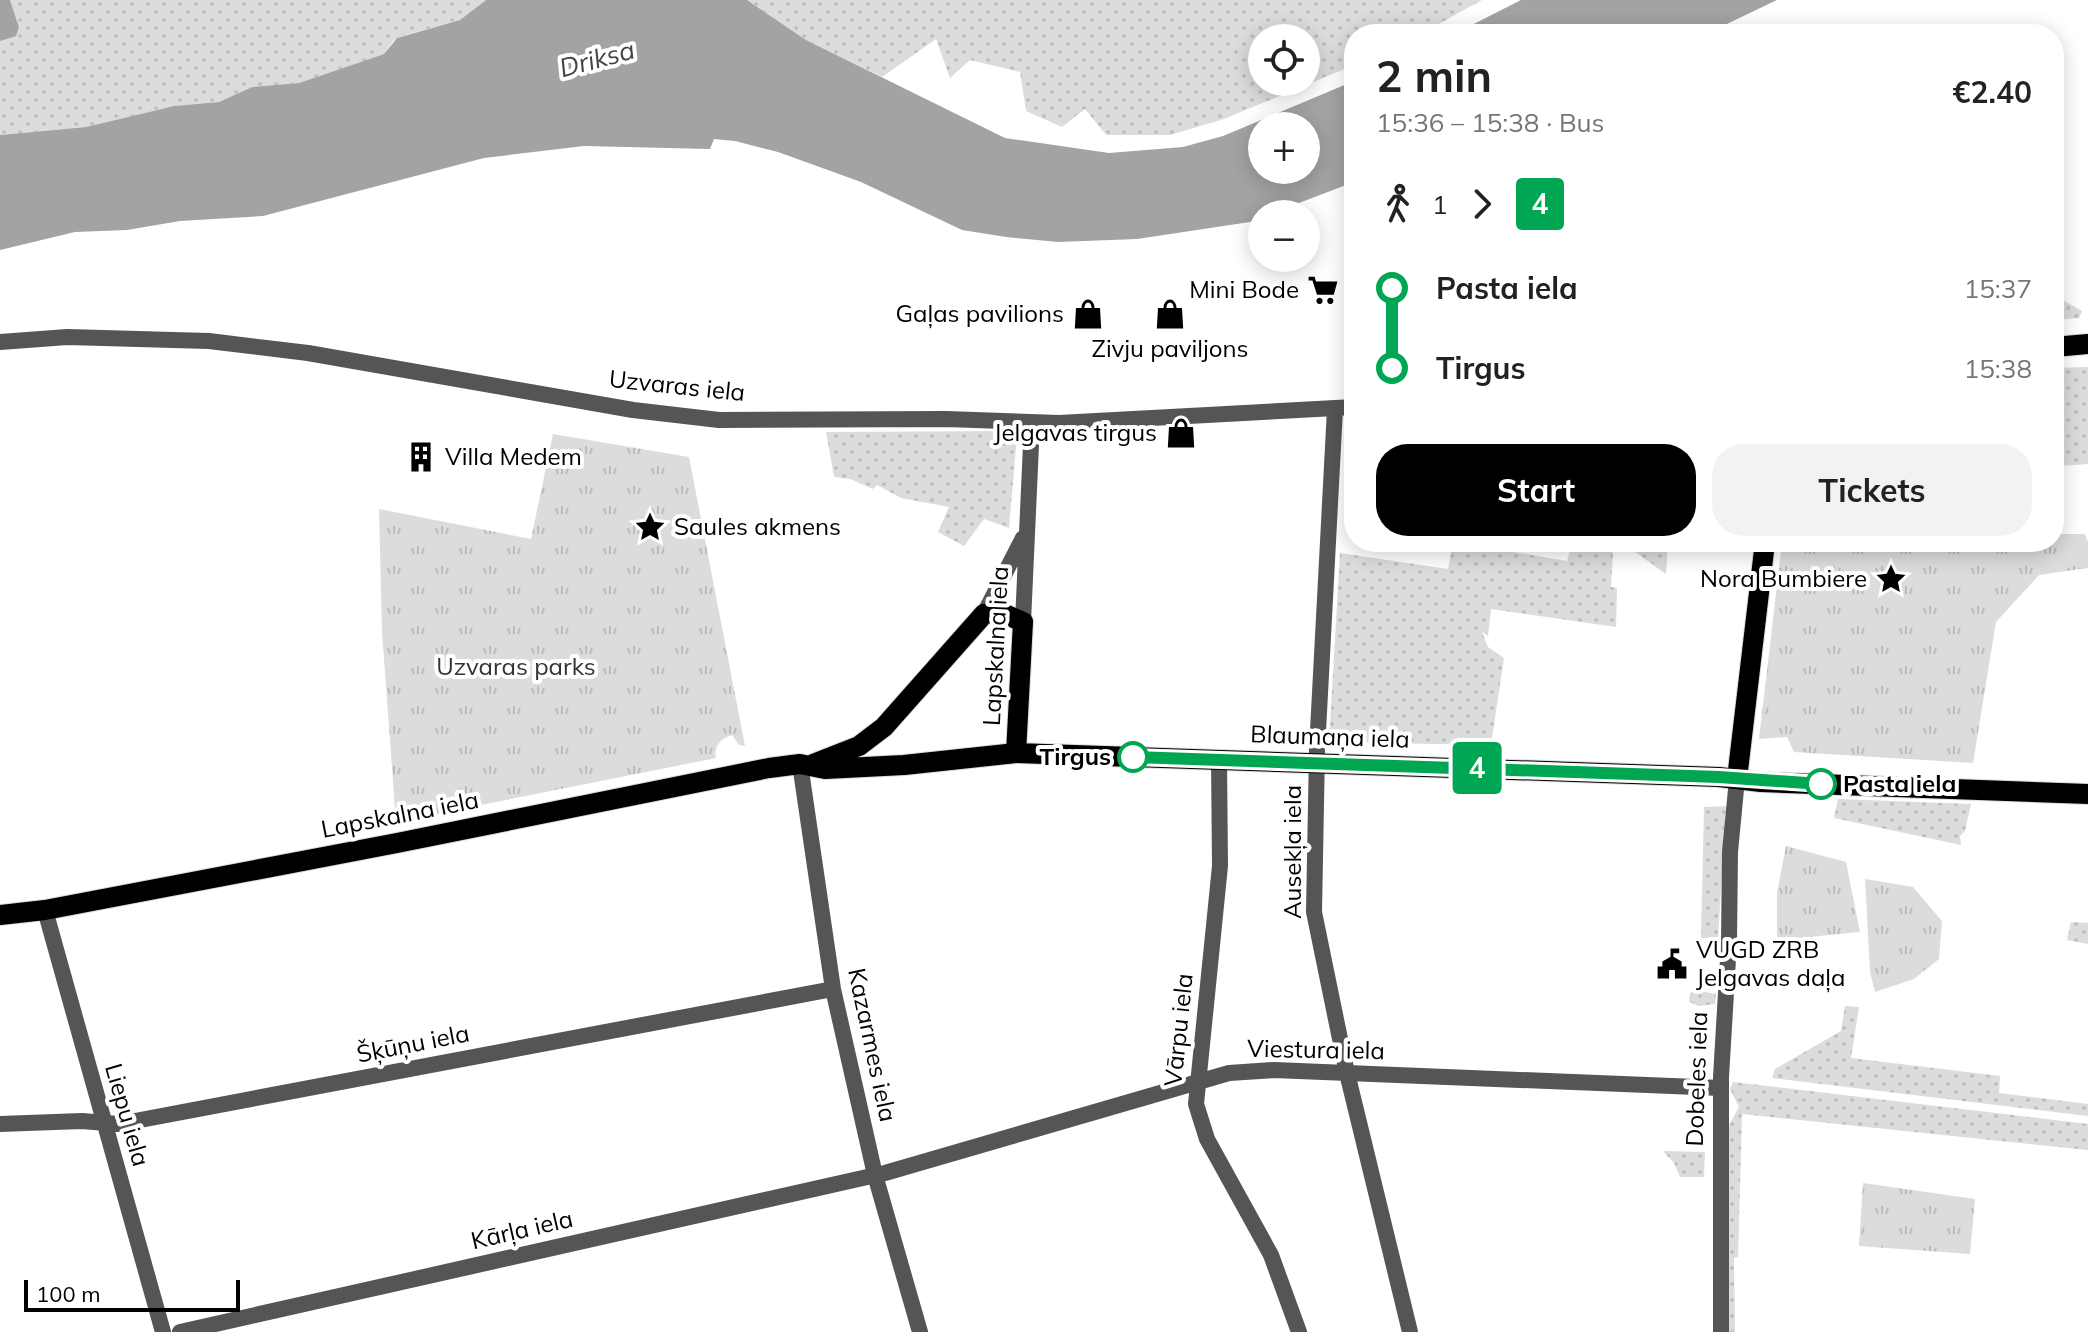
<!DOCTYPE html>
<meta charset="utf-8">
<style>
body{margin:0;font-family:Mulish,sans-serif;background:#f2f2f2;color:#222;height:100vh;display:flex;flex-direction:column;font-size:30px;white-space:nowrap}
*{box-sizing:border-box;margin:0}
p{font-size:26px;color:#767676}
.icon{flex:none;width:44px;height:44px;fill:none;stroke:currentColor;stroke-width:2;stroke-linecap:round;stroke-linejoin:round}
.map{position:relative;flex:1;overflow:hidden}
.drawer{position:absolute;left:1344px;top:24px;width:720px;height:528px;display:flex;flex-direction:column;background:#fff;border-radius:32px;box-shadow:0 4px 20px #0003}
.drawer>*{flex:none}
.badge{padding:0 16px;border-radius:6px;font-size:28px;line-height:52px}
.fabs{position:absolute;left:1248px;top:24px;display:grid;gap:16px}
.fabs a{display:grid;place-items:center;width:72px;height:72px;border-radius:50%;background:#fff;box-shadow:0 4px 20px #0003;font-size:40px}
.scale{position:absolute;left:24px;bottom:20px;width:216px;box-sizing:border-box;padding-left:8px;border:4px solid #000;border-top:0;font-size:22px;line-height:28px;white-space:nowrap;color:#000;-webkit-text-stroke:6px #fff;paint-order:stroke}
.map>.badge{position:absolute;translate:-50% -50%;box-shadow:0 0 0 4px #fff}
.legs{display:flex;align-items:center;gap:12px;height:88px;padding:0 32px;font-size:26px}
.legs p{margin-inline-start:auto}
.summary{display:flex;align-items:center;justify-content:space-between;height:136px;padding:0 32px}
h1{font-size:44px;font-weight:700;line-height:60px}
.action{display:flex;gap:16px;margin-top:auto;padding:16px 32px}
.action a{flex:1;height:92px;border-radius:32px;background:#000;color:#fff;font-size:32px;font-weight:700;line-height:92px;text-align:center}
.action a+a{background:#f2f2f2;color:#222}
ul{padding:0 32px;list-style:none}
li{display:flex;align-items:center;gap:28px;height:80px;font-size:30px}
li i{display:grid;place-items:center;width:12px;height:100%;margin:0 10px;background:currentColor}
li i::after{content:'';width:20px;height:20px;margin:-10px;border:6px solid;border-radius:50%;background:#fff}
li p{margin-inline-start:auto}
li:first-child i{background:linear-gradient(#0000 50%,currentColor 0)}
li:last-child i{background:linear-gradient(currentColor 50%,#0000 0)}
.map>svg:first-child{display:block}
</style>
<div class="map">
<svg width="2088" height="1332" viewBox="0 0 2088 1332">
<defs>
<pattern id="grass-dots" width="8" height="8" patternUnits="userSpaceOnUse" patternTransform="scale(2)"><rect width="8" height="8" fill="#dcdcdc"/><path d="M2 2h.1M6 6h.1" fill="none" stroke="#bbb" stroke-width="1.8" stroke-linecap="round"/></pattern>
<pattern id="park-tufts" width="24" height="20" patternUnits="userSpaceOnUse" patternTransform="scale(2)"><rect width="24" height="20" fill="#dcdcdc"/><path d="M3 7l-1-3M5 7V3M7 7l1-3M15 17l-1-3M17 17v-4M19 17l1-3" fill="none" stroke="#bbb"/></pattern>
</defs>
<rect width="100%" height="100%" fill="#fff"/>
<path fill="url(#grass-dots)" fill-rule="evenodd" d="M 10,0 L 486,0 L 460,20 L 402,36 L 393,41 L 384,54 L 299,83 L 252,87 L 219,102 L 174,106 L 86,127 L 0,135 L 0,41 L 19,27 Z
M 747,0 L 1482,0 L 1421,34 L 1354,34 L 1354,65 L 1224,119 L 1170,135 L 1106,135 L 1085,109 L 1062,127 L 1026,111 L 1020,72 L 970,60 L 950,78 L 936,39 L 882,77 L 806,40 ZM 1262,38 L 1306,38 L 1306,82 L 1262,82 Z
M 2054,295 L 2082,311 L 2079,318 L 2054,320 Z
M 2088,367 L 2088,464 L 2060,466 L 2055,368 Z
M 1014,431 L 1017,436 L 1009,528 L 984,519 L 964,546 L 938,532 L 949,507 L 901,498 L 877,485 L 873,489 L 850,479 L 834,477 L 826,432 Z
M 1453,542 L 1567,561 L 1572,542 L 1600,542 L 1613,553 L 1611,587 L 1617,588 L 1616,627 L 1491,609 L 1488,636 L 1482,632 L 1488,647 L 1504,658 L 1491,745 L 1329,742 L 1340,553 L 1448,569 Z
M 1621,542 L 1668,542 L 1666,574 Z
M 1838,799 L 1971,804 L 1965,831 L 1960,836 L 1961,845 L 1834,818 Z
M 1726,806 L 1718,939 L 1701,938 L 1704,807 Z
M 2071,922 L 2088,923 L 2088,944 L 2067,940 Z
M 1695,990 L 1716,994 L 1715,1004 L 1699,1006 L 1689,1002 L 1690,993 Z
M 1845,1006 L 1859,1007 L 1851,1058 L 2000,1076 L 1999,1093 L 2088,1104 L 2088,1116 L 1772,1078 L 1775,1069 L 1841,1031 Z
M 1733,1082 L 2088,1124 L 2088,1150 L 1742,1114 L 1738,1257 L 1734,1258 L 1735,1332 L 1729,1332 L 1729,1125 L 1739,1107 L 1730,1089 Z
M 1663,1151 L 1705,1152 L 1704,1177 L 1680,1177 L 1674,1163 Z"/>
<path fill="url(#park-tufts)" d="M 553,434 L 689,457 L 745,746 L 739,745 L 732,735 C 721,738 713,747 716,758 L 396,822 L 382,632 L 379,509 L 531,539 Z
M 2054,534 L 2085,534 L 2088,542 L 2088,568 L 2039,575 L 1996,622 L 1973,763 L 1794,752 L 1787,737 L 1759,739 L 1782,542 L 1947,542 L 1958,547 L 2020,547 L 2021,542 L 2054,542 Z
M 1786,846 L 1846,862 L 1860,932 L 1777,940 L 1777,892 Z
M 1865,879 L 1913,887 L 1942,921 L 1939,959 L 1914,979 L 1875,992 L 1870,972 Z
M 1863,1183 L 1975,1199 L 1970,1254 L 1859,1246 Z"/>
<path fill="#a3a3a3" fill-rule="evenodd" d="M 0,0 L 10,0 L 19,27 L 16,36 L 0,41 Z
M 486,0 L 747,0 L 806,40 L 1005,138 L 1109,153 L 1183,147 L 1223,136 L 1354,81 L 1354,182 L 1270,214 L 1262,214 L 1262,217 L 1250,222 L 1137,239 L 1058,242 L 1006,237 L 962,230 L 861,182 L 778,152 L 735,141 L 714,139 L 710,149 L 584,146 L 484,158 L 263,216 L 180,221 L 127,230 L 75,232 L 0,250 L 0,135 L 86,127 L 174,106 L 219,102 L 252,87 L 299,83 L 384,54 L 397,38 L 460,20 ZM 1306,126 L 1306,170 L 1262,170 L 1262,126 Z
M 1521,0 L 1777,0 L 1706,34 L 1454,34 Z"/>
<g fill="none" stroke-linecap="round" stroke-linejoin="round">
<g stroke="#dbdbdb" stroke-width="22">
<path id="major" d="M 2054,347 L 2088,344
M 813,764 L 859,746 L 884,727 L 984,614 L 1000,612 L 1023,622 L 1016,753
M 1737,779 L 1765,542
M 0,915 L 45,910 L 397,843 L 769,768 L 800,764 L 825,769 L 904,765 L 1016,753 L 1719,777 L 1761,782 L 2088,794"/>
</g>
<path stroke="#555" stroke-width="16" d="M 0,342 L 67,337 L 209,341 L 308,353 L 633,410 L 719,420 L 946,419 L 1059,423 L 1354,407
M 1354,407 L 1354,305
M 1335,409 L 1317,750 L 1314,912 L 1347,1073 L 1410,1332
M 984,614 L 1023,538
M 1023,622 L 1032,423
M 1219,759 L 1220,866 L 1196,1104 L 1207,1139 L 1271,1255 L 1299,1332
M 800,764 L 833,989 L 875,1175 L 920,1332
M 45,910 L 163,1332
M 0,1124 L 82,1121 L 119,1124 L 833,989
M 180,1332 L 885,1173 L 1229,1073 L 1274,1070 L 1721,1088
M 1721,1332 L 1721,1077 L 1729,942 L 1730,852 L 1737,779"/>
<use href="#major" stroke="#000" stroke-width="20"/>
</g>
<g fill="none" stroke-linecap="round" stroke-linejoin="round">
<g stroke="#fff" stroke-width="18">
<path id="line-1" d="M 1133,757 L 1719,777 L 1821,784"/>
</g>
<use href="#line-1" stroke="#00a651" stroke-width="12"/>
</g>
<defs>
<g id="supermarket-bare" transform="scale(2.4)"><path d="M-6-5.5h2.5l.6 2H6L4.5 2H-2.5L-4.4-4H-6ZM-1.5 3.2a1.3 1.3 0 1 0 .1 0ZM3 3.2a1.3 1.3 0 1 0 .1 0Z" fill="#000" stroke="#fff" stroke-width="2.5" paint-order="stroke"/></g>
<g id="shop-bare" transform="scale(2.4)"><path d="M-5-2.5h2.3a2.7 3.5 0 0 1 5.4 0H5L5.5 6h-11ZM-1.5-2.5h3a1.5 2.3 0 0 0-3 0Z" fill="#000" stroke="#fff" stroke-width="2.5" paint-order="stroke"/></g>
<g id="building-bare" transform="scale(2.4)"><path d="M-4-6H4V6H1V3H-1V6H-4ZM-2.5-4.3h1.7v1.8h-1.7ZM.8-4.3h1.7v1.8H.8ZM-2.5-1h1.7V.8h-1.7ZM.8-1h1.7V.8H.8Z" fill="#000" stroke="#fff" stroke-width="2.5" paint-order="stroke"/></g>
<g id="sight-bare" transform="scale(2.4)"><path d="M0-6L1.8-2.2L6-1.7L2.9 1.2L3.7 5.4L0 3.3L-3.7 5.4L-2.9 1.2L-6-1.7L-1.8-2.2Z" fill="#000" stroke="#fff" stroke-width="2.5" paint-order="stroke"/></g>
<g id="civic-bare" transform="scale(2.4)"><path d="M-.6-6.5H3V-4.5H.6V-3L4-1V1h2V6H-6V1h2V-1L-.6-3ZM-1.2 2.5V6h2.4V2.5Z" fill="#000" stroke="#fff" stroke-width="2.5" paint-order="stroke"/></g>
</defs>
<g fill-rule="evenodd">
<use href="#supermarket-bare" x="1323" y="290"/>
<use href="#shop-bare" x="1088" y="314"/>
<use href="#shop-bare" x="1170" y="314"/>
<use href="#shop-bare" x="1181" y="433"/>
<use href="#building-bare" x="421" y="457"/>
<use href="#sight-bare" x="650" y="527"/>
<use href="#sight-bare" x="1891" y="579"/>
<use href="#civic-bare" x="1672" y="964"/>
</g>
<g fill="#fff" stroke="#00a651" stroke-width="4">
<circle cx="1133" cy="757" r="14"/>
<circle cx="1821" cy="784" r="14"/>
</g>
<g text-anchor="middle" stroke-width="8" stroke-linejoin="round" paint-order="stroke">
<g font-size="24" fill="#000" stroke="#fff" text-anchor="end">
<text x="1299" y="298">Mini Bode</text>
<text x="1064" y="322">Gaļas pavilions</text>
<text x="1170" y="357" text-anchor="middle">Zivju paviljons</text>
<text x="1157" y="441">Jelgavas tirgus</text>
<text x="445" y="465" text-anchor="start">Villa Medem</text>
<text x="674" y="535" text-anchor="start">Saules akmens</text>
<text x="1867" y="587">Nora Bumbiere</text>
<text x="1696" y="958" text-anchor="start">VUGD ZRB<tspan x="1696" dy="28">Jelgavas daļa</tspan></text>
</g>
<g font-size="24" fill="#000" stroke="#fff">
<text transform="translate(677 386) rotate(6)" y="8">Uzvaras iela</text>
<text transform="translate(996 646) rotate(-87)" y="8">Lapskalna iela</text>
<text transform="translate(1330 737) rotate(2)" y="8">Blaumaņa iela</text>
<text transform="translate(400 815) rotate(-11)" y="8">Lapskalna iela</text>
<text transform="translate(1293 852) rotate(-90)" y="8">Ausekļa iela</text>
<text transform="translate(1179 1030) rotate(-84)" y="8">Vārpu iela</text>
<text transform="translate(413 1044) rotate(-11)" y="8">Šķūņu iela</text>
<text transform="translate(872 1045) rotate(78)" y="8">Kazarmes iela</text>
<text transform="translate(1316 1050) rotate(1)" y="8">Viestura iela</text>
<text transform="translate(1697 1079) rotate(-88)" y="8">Dobeles iela</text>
<text transform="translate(127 1115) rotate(74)" y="8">Liepu iela</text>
<text transform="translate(522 1230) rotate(-13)" y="8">Kārļa iela</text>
</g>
<g font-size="24" fill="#333" stroke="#fff">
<text x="516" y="675">Uzvaras parks</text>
</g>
<g font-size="24" font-weight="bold" fill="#000" stroke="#fff" text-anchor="end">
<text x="1111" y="765">Tirgus</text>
<text x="1843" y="792" text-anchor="start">Pasta iela</text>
</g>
<g font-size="26" font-style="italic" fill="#444" stroke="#fff">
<text transform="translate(597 59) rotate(-15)" y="9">Driksa</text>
</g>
</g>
</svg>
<div class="fabs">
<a><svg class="icon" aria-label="locate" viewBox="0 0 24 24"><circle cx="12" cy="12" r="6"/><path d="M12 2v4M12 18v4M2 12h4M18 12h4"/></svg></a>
<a>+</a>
<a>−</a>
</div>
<div class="scale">100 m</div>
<b class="badge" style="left:1477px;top:768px;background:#00a651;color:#fff">4</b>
<section class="drawer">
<div class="summary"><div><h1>2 min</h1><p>15:36 – 15:38 · Bus</p></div><b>€2.40</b></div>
<div class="legs"><svg class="icon" aria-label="walk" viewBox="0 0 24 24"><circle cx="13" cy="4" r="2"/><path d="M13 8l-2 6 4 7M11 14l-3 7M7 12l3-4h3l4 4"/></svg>1<svg class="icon" aria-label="forward" viewBox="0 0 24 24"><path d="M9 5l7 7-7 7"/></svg><b class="badge" style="background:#00a651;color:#fff">4</b></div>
<ul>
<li><i style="color:#00a651"></i><b>Pasta iela</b><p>15:37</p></li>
<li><i style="color:#00a651"></i><b>Tirgus</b><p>15:38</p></li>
</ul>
<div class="action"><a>Start</a><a>Tickets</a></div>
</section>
</div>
